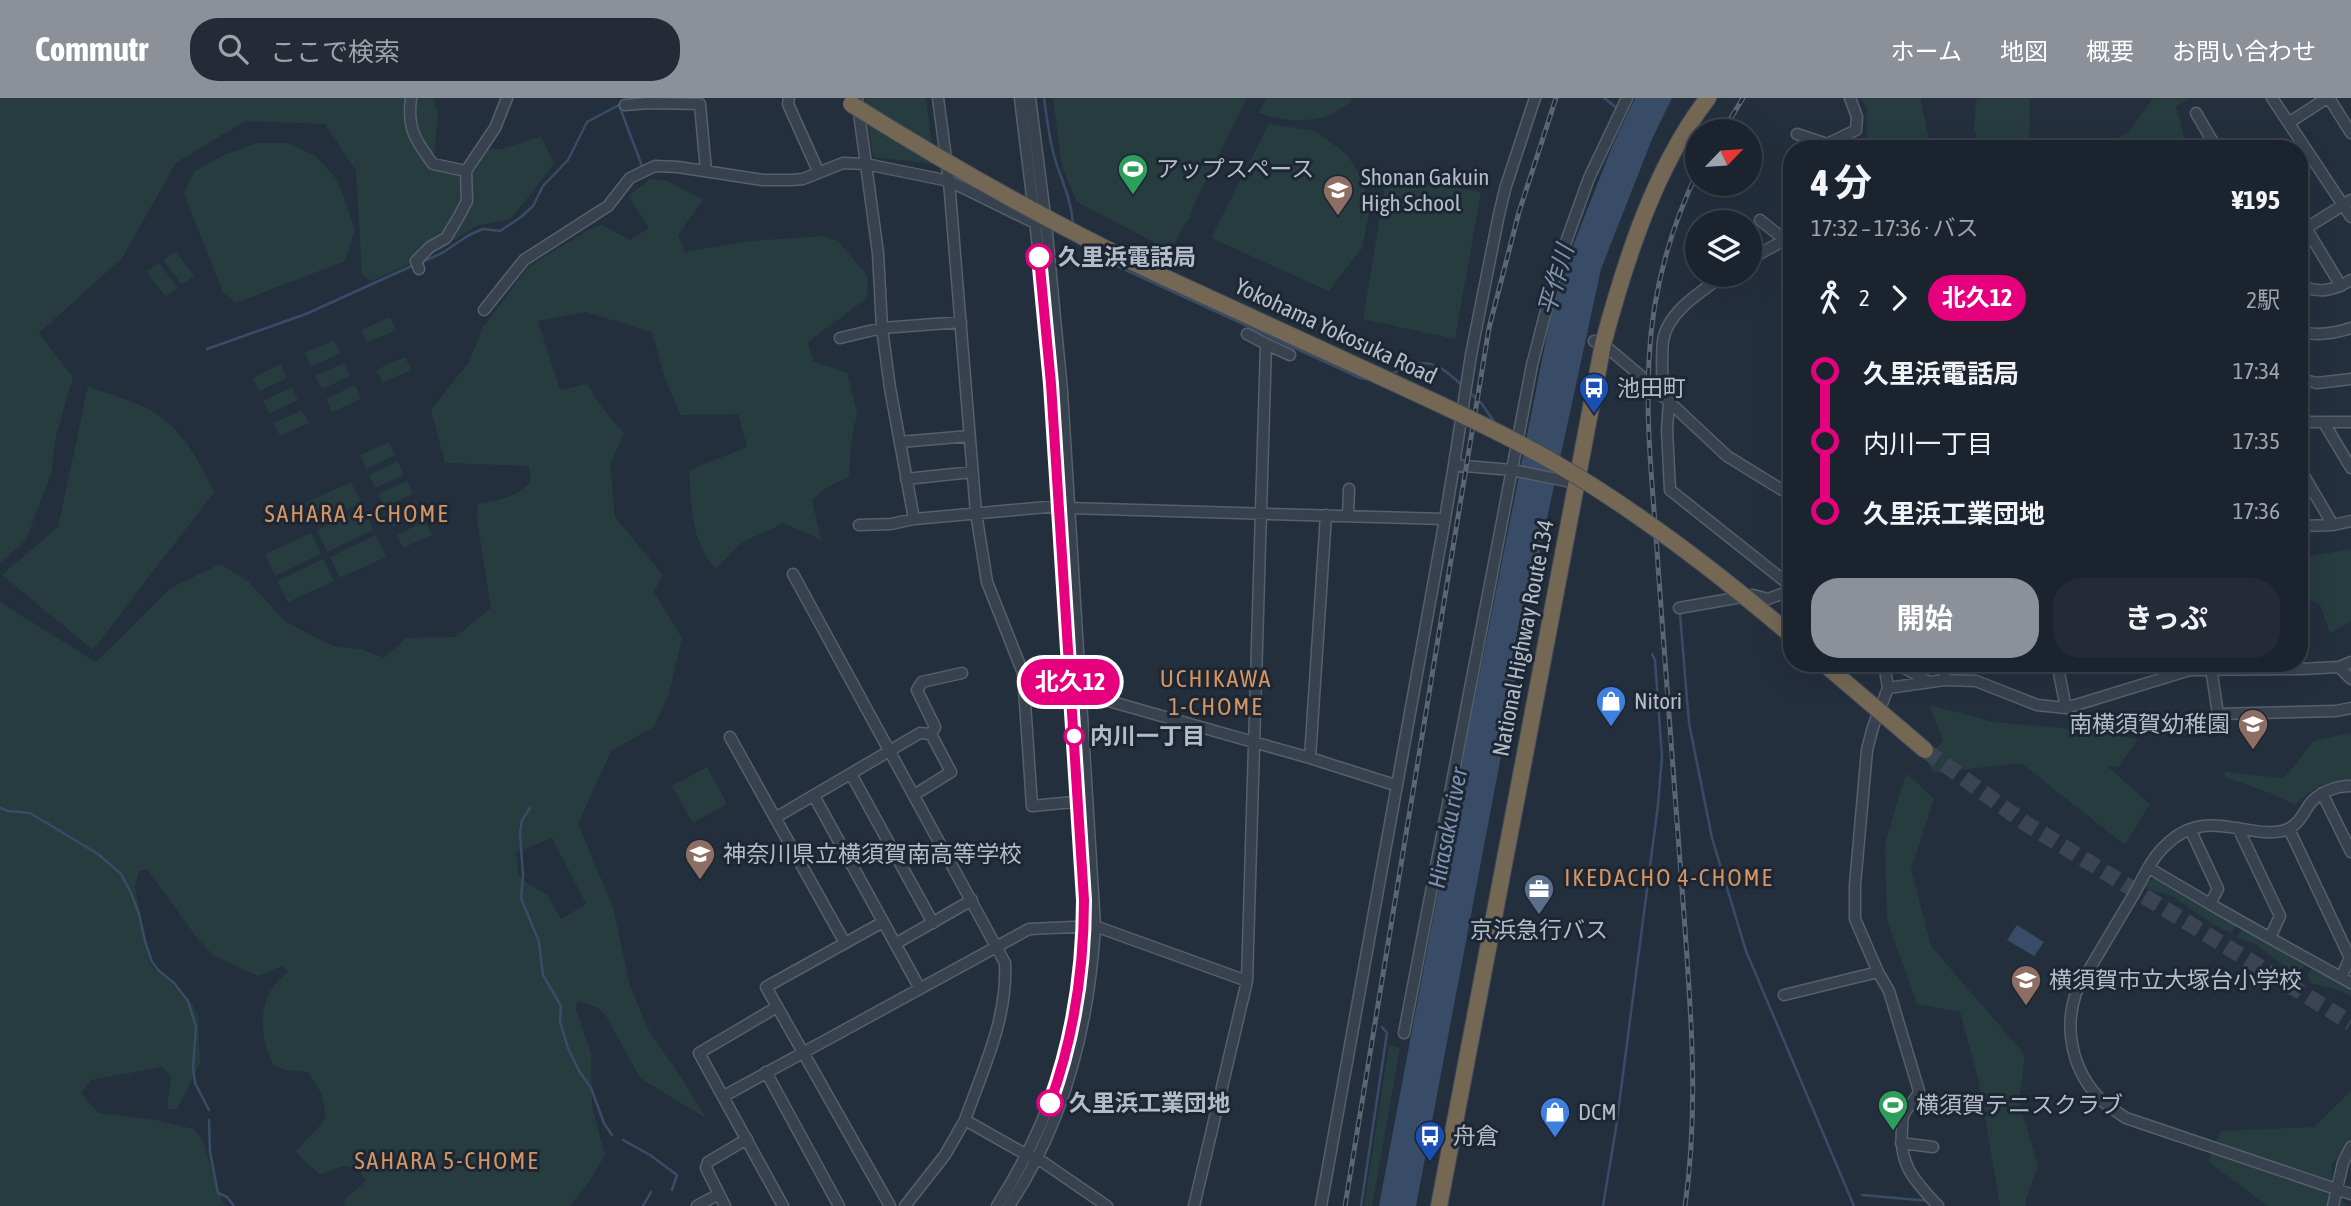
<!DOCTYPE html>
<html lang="ja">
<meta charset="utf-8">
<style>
body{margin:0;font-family:"Asap Condensed","Noto Sans JP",sans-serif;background:#242b36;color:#f1f3f6;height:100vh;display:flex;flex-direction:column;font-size:26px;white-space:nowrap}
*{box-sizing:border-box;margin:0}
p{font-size:23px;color:#a0a4aa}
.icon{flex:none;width:38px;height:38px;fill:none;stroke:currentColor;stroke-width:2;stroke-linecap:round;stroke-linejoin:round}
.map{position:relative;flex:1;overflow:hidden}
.side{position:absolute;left:1783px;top:42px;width:525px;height:532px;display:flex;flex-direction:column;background:#1b232e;border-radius:28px;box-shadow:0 7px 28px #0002,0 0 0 2px #39404a}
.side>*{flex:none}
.badge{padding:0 14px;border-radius:23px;font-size:24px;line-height:46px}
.needle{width:46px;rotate:65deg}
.controls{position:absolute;left:1685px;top:21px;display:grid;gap:14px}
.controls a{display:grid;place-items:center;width:77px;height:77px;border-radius:50%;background:#1b232e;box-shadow:0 7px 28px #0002,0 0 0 2px #39404a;font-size:35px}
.map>.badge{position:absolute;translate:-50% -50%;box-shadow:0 0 0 4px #fff}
.legs{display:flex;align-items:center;gap:10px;height:77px;padding:0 28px;font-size:23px}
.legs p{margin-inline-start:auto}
.headline{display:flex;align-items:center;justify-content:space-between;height:119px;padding:0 28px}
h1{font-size:38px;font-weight:700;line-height:52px}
.button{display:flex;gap:14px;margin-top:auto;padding:14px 28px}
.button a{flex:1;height:80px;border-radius:28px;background:#8c9099;color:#fff;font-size:28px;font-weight:700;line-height:80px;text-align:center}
.button a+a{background:#242b36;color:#f1f3f6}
ul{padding:0 28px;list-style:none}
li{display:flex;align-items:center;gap:24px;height:70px;font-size:26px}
li i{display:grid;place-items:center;width:10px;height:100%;margin:0 9px;background:currentColor}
li i::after{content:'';width:18px;height:18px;margin:-9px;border:5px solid;border-radius:50%;background:#1b232e}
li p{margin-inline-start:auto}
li:first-child i{background:linear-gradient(#0000 50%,currentColor 0)}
li:last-child i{background:linear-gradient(currentColor 50%,#0000 0)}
header{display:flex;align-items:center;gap:42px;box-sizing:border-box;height:98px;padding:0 35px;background:#8c9099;color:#fff}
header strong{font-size:33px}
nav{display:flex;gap:38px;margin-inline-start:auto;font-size:24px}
.search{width:490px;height:63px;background:#242b36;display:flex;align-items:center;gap:18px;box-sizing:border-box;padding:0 24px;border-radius:28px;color:#a0a4aa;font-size:26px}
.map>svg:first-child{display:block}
</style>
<header>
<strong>Commutr</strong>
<div class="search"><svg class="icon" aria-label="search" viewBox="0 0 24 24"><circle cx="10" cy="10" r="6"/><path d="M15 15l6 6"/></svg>ここで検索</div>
<nav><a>ホーム</a><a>地図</a><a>概要</a><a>お問い合わせ</a></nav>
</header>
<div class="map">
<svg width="2351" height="1108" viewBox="0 0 2351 1108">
<rect width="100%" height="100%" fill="#242f3e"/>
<path fill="#263c3f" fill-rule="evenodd" d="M 0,0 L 433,0 L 438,15 L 434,59 L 472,78 L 488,51 L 501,51 L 541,38 L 554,66 L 511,121 L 476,128 L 431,157 L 371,183 L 362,177 L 356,73 L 325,26 L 245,23 L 176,65 L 122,160 L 39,235 L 73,279 L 56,338 L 51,376 L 26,442 L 0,465 Z
M 865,0 L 926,0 L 934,66 L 873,59 Z
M 1053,0 L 1247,0 L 1195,104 L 1188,124 L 1186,123 L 1171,153 L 1077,104 L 1062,69 Z
M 1267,0 L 1354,0 C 1327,28 1292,25 1258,15 Z
M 1860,0 L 1922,0 L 1921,4 L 1931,51 L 1867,51 L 1867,10 Z
M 1979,0 L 2030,0 L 2029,51 L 1980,51 L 1974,31 L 1976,2 Z
M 2153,0 L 2189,0 L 2176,9 L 2185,42 L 2170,51 L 2096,51 L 2129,34 Z
M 1269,26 L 1316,33 L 1345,55 L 1363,80 L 1369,116 L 1362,150 L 1329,193 L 1211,140 Z
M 258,45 L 288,45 L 317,59 L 338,83 L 355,132 L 345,163 L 236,205 L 223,195 L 184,95 L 195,73 L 226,56 Z
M 1387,77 L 1481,94 L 1455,241 L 1363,221 Z
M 650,81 L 666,82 L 703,102 L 678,137 L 685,154 L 750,143 L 823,138 L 838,143 L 868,178 L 867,200 L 808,244 L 813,263 L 847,275 L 857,315 L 851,346 L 849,379 L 831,387 L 812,401 L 821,442 L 784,425 L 742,444 L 716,471 C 690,442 692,409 689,372 L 747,349 L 738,316 L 680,317 L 664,277 L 652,234 L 586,214 L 538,223 L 560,292 L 587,286 L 598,304 L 624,336 L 610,366 L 615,419 L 663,477 L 654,494 L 682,540 L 669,596 L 654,629 L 611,653 L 578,726 L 613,809 L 630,888 L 651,937 L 677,973 L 706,1020 L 640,980 L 606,918 L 597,909 L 577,903 L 576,911 L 591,956 L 592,1009 L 605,1057 L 591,1081 L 570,1108 L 345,1108 L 344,1102 L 366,1083 L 358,1071 L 344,1068 L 320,1076 L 305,1064 L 296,1053 L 325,1022 C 326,1002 320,990 308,974 L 286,972 L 274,968 C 263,945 257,918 270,894 C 274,886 282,879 288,873 L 282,868 L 258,878 L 214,858 L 197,840 L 147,771 L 139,773 L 135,789 L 150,867 L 189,901 L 198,917 L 200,965 L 177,1011 L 167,1011 L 171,979 L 162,969 L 91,982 L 81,995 L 98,1015 L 155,1022 L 194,1031 L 203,1043 L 222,1102 L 226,1108 L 0,1108 L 0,504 L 96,564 L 171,490 L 220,466 L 248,483 L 286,524 L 333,548 L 361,551 L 384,560 L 406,540 L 455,539 L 491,510 L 477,422 L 478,406 C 499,402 517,400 531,383 L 529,368 L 445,365 L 431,312 L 469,264 L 483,229 L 529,168 L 588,132 L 602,127 L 630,142 L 649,130 L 628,98 ZM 552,740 L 586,806 L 561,821 L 547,797 L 531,788 L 519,778 L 516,755 Z
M 175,153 L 194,178 L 182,187 L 163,162 Z
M 159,165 L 178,190 L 166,199 L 147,173 Z
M 390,219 L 396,232 L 367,245 L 361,232 Z
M 334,242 L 340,255 L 311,269 L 305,255 Z
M 405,259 L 411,272 L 383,285 L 376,272 Z
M 344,265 L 350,278 L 322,291 L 315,278 Z
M 281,266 L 287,280 L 259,293 L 253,280 Z
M 355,287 L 361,301 L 332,314 L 326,301 Z
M 88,288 C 105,295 123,300 140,307 C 177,322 198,359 214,394 L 93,552 L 2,477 L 58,429 Z
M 292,289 L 298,302 L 269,316 L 263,303 Z
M 302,312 L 309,325 L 280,338 L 274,325 Z
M 389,344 L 395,357 L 366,371 L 360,357 Z
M 398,363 L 404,377 L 375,390 L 369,377 Z
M 407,383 L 413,396 L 384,409 L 378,396 Z
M 351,384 L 361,405 L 315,427 L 305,405 Z
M 416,402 L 422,415 L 393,429 L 387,416 Z
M 363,410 L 373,432 L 327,454 L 317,432 Z
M 425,423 L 432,437 L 403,450 L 397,437 Z
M 311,435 L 321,456 L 275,478 L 265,456 Z
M 376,437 L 386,459 L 340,480 L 330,459 Z
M 2351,451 L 2351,523 L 2330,535 L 2320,507 L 2300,497 L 2300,460 Z
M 323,461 L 334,483 L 288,504 L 277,483 Z
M 1929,607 L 1994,624 L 2060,630 L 2138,641 L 2118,669 L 2107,668 L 2150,706 L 2125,747 L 2021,665 L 1934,675 L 1926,662 L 1943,643 Z
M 2351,635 L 2351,682 C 2324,684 2314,689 2295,707 L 2273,696 L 2225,679 L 2225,674 L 2284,680 L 2314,643 Z
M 707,669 L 727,706 L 693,725 L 672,688 Z
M 1906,675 L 1934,701 L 1911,771 L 1931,848 L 2025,957 L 2019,1004 L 2038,1068 L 2025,1104 L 2026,1108 L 2000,1108 L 1979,984 L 1960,914 L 1917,906 L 1887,822 L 1885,746 Z
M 2156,781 L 2233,825 L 2236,828 L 2232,835 L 2214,827 L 2172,798 L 2147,791 L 2145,788 L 2148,782 Z
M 2244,830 L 2303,864 L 2305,866 L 2302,871 L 2291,874 L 2256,846 L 2236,839 Z
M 2314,869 L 2351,890 L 2351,899 L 2339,892 L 2310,885 L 2308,875 Z
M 1389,947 L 1400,950 L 1372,1108 L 1364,1108 Z
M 2351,993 L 2351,1045 L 2332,1066 L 2331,1094 L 2348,1108 L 2268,1108 L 2208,1064 L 2221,1033 L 2314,1029 Z"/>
<path fill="#394c67" d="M 1635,0 L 1672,0 L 1652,41 L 1601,171 L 1538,462 L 1416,1108 L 1379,1108 L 1467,640 L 1556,191 L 1612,49 Z
M 2017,827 L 2044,844 L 2034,858 L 2007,842 Z"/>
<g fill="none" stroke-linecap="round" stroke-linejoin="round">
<path stroke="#394c67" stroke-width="2.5" d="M 1044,0 C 1047,20 1049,41 1055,61 C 1062,84 1071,100 1073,126
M 1604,0 L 1618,11
M 1079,145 L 1093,157 L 1360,280 L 1370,282
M 420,165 L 442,155 L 469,137 L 483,131 L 500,133 L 521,119 L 533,108 L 543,88 L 568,62 L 587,24 L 619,7 L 642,68
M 207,251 L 306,216 L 414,167
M 1389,277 C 1427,259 1433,261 1463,288
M 1468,293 L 1482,306 L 1495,325
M 1680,516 L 1689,625 L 1712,740 L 1746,853 L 1854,1108
M 0,710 L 8,713 L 30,715 L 98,756 L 121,776 L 131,795 L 139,816 L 145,843 L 152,864 L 159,873 L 174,885 L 188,903 L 196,929 L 193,969 L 195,985 L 209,1012
M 530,710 L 522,722 L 520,735 L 523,777 L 521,800 L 539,844 L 543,877 L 561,908 L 560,924 L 568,950 L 579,973 L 591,990 L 604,1025 L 612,1037
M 209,1022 L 210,1054 L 218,1095 L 227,1099 L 234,1108
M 623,1042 L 650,1057 L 677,1077 L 672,1092
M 1862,1097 L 1929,1103
M 643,1108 L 651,1094
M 1361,1108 L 1387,935 L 1382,929
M 1603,1108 L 1616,1030 L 1658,707 L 1662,659 L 1655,562 L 1652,556"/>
<path stroke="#3a4453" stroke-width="16" stroke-dasharray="16 8" stroke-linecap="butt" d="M 1925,652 L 2025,725 L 2351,925"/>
<g stroke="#565f6c" stroke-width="13">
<path id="minor" d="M 411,0 C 407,30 415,42 433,66 L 466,73 L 467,103 L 458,120 L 446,140 L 430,149 L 416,163 L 419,171
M 789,0 L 788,6 L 819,75
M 857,0 L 878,155 L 882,230 L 890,290 L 914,421
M 938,0 L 949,83 L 976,415 L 987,484 L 1023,575 L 1032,708 L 1084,703
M 2272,0 L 2351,119
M 2329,0 L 2351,35
M 625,7 L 648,5 L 700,6 L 706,73
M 2196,15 L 2217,51
M 2290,24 L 2327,0
M 1797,36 L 1827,46 L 1856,32 L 1857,19 L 1850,0
M 2231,51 L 2236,48
M 466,73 L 495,30 L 507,0
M 1760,122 L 1785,142
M 2306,130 L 2341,188
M 2300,134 L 2351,102
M 1750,161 L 1792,138
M 2300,187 C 2319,196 2333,193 2351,182
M 484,212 L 524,162 L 608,108 L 630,80 L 655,68 L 678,69 L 763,82 L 792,82 L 803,81 L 843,65 L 866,66 L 949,83 L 1035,125 L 1039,125
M 2300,234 C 2318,238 2333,236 2351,230
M 1247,236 L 1266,246
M 840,240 L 882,230 L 961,224
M 1594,243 L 1603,246 L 1648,284 L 1727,358 L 1792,398
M 2300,281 L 2317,285 L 2351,281
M 1662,298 C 1663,280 1661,261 1663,243 C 1667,214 1702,193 1724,177
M 1669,304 L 1667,332 L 1670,392 L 1792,489
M 2300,324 L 2351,324
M 2324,325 L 2351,370
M 900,344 L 969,338
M 1454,367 L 1471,257 L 1498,121 L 1505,91 L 1535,0
M 2300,371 L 2333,427
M 906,381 L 972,374
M 1348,418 L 1349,391
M 859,427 L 891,426 L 914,421 L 1058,408 L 1069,410 L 1445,421 L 1454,367 L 1512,372 L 1576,385
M 2300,428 L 2333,427 L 2351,423
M 793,476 L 1005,865 C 1008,920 983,971 965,1022
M 1679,510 L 1753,497 L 1768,501 L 1792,492
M 1884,565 L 1888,590
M 1896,565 L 1929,584
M 2057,565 L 2066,610
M 2339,569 L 2351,581
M 2211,570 L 2218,616 L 2336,613 L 2351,610
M 1944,582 L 1945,565
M 1077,594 L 1310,660 L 1395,687
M 931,636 L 935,629 L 917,592 L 922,584 L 962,575
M 730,639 L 845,845
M 1310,660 L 1326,417
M 851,676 L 933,825
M 2351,688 C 2336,688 2318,694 2309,707 C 2303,716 2299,726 2288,731 C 2265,741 2229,724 2203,728 C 2188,730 2177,736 2166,747 C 2152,759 2143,780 2134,796 C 2115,828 2096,860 2077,892 C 2063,930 2072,971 2099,1000 C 2107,1008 2117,1014 2126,1020 L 2351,1096
M 2322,695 L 2351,754
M 814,698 L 919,889
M 775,720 L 920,635 L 931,636 L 951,674 L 914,697
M 2238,730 L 2280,818 L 2270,840 L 2351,885
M 2190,731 L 2218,791 L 2210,806 L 2270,840
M 2289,731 L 2350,860 L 2341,879
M 2149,770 L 2210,806
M 883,824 L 766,889 L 890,1108
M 895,846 L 972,802
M 1784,897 L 1878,874
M 777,909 L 699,955 L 783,1108
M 1404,935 L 1532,267 L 1558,166 L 1589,80 L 1627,0
M 766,974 L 839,1108
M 724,998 L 1029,831 L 1095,828 L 1247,883
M 1901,1045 L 1933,1049
M 697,1108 L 719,1096
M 725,1108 L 706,1070 L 708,1064 L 747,1041
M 905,1108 L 945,1057 L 965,1022 L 1027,1057 L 1037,1060 L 1107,1108
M 997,1108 C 1038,1044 1066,974 1078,898 C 1087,843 1083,789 1080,734 C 1077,681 1073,629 1070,576 C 1061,453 1055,331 1044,208 C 1038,139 1028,69 1020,0
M 1009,1108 C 1065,1024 1089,927 1095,828 L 1062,293 L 1046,125 L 1030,0
M 1194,1108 L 1247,883 L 1266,246 L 1290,257
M 1321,1108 L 1445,421
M 1938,1108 C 1915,1083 1899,1068 1902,1032 C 1902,1027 1902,1020 1904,1016 C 1908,1007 1916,1003 1919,993 L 1889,893 L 1878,874 L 1855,821 L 1855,787 L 1867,652 L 1873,629 L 1888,590 L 1944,582 L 1976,583 L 2037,607 L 2066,610 L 2190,572 L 2301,571 L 2339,569 L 2351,564
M 2333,1108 L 2343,1065 L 2351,1049"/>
</g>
<g stroke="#434c59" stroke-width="18">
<path id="highway" d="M 1439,1108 L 1603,246 C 1625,164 1655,68 1708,0"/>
</g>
<use href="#minor" stroke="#38414e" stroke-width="10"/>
<use href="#highway" stroke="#746855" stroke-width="16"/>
<g stroke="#5a6575" stroke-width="5">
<path id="rail" d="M 1723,33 L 1743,0
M 1345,1108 L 1489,230 L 1519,114 L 1556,0
M 1685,1108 C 1699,1010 1691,915 1684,817 C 1675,701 1666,585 1658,468 C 1654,400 1645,330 1649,262 C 1652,197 1670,131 1698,73"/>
</g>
<use href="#rail" stroke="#1d2633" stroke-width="2.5" stroke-dasharray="8" stroke-linecap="butt"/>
<g stroke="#434c59" stroke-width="18" stroke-linecap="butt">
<path id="highway-bridge" d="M 851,6 C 953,70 1058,129 1166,180 C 1237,213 1308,246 1379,278 C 1437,305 1495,331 1550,362 C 1638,413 1716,473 1792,538
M 1823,565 L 1925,652"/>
</g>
<use href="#highway-bridge" stroke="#746855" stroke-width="16"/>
</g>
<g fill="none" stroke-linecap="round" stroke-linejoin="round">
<g stroke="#fff" stroke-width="16">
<path id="line-1" d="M 1039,159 L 1051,286 L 1084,802 C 1084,872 1074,939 1050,1005"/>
</g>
<use href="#line-1" stroke="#e6007e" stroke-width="10"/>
</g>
<defs>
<g id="stadium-pin" transform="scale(1.575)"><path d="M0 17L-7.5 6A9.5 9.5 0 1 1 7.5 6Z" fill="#2e9e5b" stroke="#1d2633"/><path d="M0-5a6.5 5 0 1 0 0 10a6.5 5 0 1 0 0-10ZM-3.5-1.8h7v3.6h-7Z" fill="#fff"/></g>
<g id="school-pin" transform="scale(1.575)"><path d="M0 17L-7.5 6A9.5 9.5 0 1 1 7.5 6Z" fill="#8d6e63" stroke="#1d2633"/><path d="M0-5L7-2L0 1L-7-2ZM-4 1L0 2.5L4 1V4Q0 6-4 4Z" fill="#fff"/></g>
<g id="bus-pin" transform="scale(1.575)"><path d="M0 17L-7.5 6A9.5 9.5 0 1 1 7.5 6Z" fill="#1a4fb4" stroke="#1d2633"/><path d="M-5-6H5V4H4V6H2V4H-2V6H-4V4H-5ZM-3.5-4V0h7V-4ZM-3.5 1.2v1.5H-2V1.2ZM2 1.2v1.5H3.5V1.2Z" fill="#fff"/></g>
<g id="shop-pin" transform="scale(1.575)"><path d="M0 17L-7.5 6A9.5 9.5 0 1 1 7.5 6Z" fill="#3f7fe0" stroke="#1d2633"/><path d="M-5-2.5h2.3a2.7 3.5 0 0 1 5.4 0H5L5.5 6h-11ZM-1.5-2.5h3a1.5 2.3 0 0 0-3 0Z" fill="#fff"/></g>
<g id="office-pin" transform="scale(1.575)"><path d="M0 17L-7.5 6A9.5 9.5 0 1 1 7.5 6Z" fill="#5c6f8a" stroke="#1d2633"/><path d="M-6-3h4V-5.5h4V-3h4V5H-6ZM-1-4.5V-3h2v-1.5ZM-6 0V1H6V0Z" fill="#fff"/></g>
</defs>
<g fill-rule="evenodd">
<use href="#stadium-pin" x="1133" y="71"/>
<use href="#school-pin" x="1338" y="92"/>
<use href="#bus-pin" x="1594" y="290"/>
<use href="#shop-pin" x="1611" y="603"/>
<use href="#school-pin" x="2253" y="626"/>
<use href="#school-pin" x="700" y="756"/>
<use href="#office-pin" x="1539" y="791"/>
<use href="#school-pin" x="2026" y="882"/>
<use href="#stadium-pin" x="1893" y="1007"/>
<use href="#shop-pin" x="1555" y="1014"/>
<use href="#bus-pin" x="1430" y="1038"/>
</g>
<g fill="#fff" stroke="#e6007e" stroke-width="3.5">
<circle cx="1039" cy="159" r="12"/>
<circle cx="1074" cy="638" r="9"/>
<circle cx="1050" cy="1005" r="12"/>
</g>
<g text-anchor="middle" stroke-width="6" stroke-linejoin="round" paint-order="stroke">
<g font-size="23" fill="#b4bcc9" stroke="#1d2633" text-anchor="start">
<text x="1156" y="79">アップスペース</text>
<text x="1361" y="87">Shonan Gakuin<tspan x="1361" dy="26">High School</tspan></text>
<text x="1617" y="298">池田町</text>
<text x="1634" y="611">Nitori</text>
<text x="2230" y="634" text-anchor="end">南横須賀幼稚園</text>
<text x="723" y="764">神奈川県立横須賀南高等学校</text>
<text x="1539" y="840" text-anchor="middle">京浜急行バス</text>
<text x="2049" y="890">横須賀市立大塚台小学校</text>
<text x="1916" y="1015">横須賀テニスクラブ</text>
<text x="1578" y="1022">DCM</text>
<text x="1453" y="1046">舟倉</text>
</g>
<g font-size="23" font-weight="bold" fill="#b4bcc9" stroke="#1d2633" text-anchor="start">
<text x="1058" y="167">久里浜電話局</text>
<text x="1090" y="646">内川一丁目</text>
<text x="1069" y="1013">久里浜工業団地</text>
</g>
<g font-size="23" fill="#b4bcc9" stroke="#1d2633">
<text transform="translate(1336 233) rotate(25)" y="8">Yokohama Yokosuka Road</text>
<text transform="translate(1523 540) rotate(-79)" y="8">National Highway Route 134</text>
</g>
<g font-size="24" font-style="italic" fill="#7c92b1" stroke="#1d2633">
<text transform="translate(1556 182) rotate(-74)" y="8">平作川</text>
<text transform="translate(1448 730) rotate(-79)" y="8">Hirasaku river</text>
</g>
<g font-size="24" letter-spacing="2" fill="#d59563" stroke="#1d2633">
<text x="357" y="424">SAHARA 4-CHOME</text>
<text x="1216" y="589">UCHIKAWA<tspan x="1216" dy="28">1-CHOME</tspan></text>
<text x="1669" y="788">IKEDACHO 4-CHOME</text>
<text x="447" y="1071">SAHARA 5-CHOME</text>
</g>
</g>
</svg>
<div class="controls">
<a><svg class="needle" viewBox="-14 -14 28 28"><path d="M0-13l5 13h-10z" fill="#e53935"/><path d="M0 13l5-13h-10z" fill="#a0a4aa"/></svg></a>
<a><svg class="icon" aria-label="layers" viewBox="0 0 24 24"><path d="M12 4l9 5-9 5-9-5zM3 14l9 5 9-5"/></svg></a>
</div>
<b class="badge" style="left:1070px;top:584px;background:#e6007e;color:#fff">北久12</b>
<section class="side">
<div class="headline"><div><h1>4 分</h1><p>17:32 – 17:36 · バス</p></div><b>¥195</b></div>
<div class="legs"><svg class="icon" aria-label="walk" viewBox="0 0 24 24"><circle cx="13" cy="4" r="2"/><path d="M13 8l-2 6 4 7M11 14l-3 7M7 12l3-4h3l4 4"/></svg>2<svg class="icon" aria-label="forward" viewBox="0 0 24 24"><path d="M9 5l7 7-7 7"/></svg><b class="badge" style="background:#e6007e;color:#fff">北久12</b><p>2駅</p></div>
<ul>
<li><i style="color:#e6007e"></i><b>久里浜電話局</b><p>17:34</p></li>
<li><i style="color:#e6007e"></i><span>内川一丁目</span><p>17:35</p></li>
<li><i style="color:#e6007e"></i><b>久里浜工業団地</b><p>17:36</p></li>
</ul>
<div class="button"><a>開始</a><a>きっぷ</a></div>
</section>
</div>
